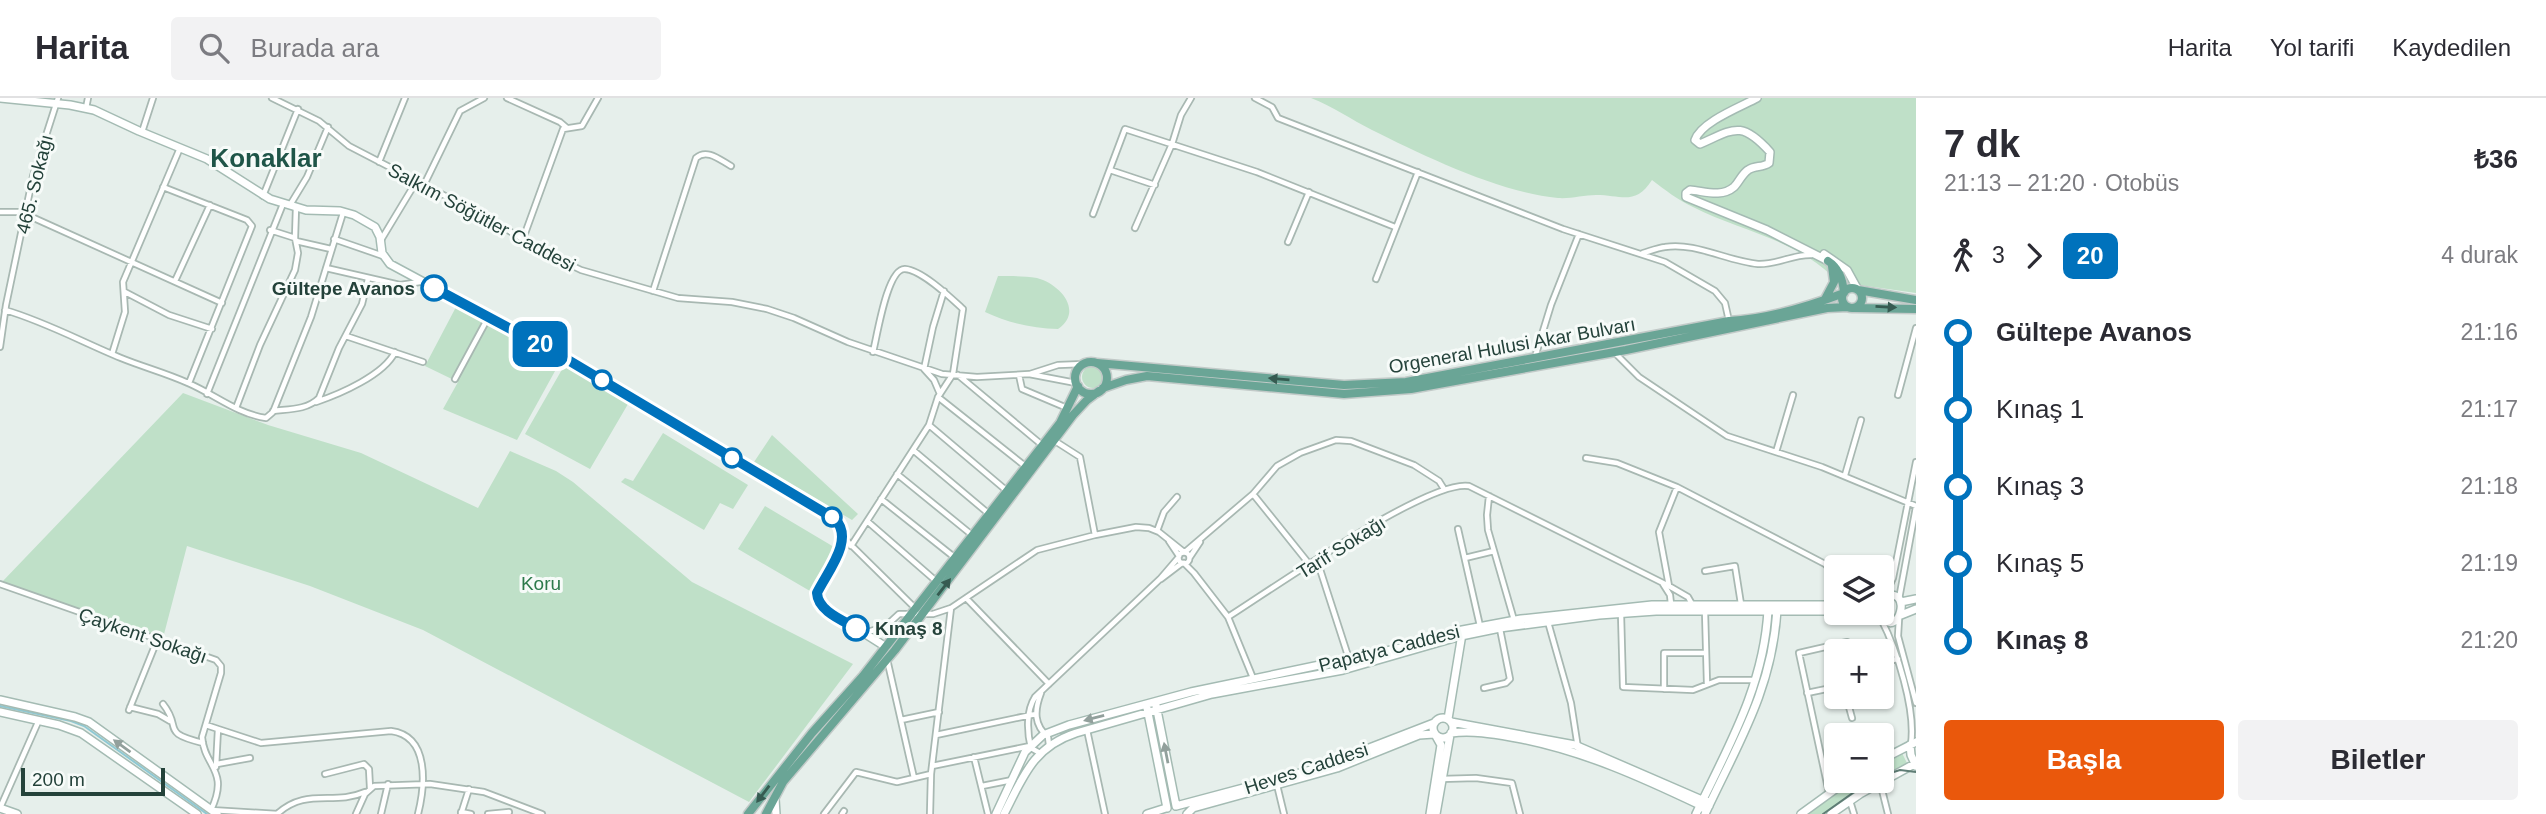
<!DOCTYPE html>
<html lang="tr">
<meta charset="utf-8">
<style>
body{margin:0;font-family:Helvetica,sans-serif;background:#f2f2f3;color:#2b2b33;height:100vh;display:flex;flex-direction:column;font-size:26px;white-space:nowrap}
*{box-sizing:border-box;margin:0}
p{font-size:23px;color:#7c7c81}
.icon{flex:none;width:38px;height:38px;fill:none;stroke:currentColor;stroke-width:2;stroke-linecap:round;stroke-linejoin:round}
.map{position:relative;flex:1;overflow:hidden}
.sheet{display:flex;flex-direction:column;background:#fff;width:630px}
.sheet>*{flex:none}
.badge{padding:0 14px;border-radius:10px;font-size:24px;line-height:46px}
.tools{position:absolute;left:1824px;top:457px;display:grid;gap:14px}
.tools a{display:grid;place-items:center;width:70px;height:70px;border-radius:7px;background:#fff;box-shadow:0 2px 5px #0004;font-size:35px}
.scale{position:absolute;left:21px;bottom:18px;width:144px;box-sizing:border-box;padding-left:7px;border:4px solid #24423a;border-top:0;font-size:19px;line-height:24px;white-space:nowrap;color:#24423a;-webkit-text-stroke:5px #f7fbf9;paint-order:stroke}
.map>.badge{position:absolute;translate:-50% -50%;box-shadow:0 0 0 4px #fff}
.legs{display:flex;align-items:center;gap:10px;height:77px;padding:0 28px;font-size:23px}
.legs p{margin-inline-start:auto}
.overview{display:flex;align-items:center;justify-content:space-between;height:119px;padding:0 28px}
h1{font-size:38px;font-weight:700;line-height:52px}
.button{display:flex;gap:14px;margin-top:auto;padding:14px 28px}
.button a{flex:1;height:80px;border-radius:7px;background:#ea580c;color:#fff;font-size:28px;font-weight:700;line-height:80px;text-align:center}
.button a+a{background:#f2f2f3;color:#2b2b33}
ul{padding:0 28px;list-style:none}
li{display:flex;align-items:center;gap:24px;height:77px;font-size:26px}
li i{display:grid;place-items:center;width:10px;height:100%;margin:0 9px;background:currentColor}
li i::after{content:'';width:18px;height:18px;margin:-9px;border:5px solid;border-radius:50%;background:#fff}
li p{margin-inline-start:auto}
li:first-child i{background:linear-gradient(#0000 50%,currentColor 0)}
li:last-child i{background:linear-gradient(currentColor 50%,#0000 0)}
header{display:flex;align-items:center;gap:42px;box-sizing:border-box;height:98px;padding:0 35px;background:#fff;border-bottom:2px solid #e1e1e2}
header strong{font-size:33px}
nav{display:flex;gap:38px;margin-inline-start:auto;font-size:24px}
.search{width:490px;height:63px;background:#f2f2f3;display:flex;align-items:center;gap:18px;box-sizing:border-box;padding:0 24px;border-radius:7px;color:#7c7c81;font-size:26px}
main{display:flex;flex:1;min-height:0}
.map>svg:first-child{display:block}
</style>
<header>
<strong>Harita</strong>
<div class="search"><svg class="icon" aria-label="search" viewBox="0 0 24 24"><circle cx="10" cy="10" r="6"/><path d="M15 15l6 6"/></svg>Burada ara</div>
<nav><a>Harita</a><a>Yol tarifi</a><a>Kaydedilen</a></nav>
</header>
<main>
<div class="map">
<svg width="1916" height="716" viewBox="0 0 1916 716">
<rect width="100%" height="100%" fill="#e6efeb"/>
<path fill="#bfe0c8" d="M 1311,0 L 1916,0 L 1916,195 L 1831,183 L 1831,177 C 1791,140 1740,133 1693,109 C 1678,102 1665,92 1652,82 C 1635,108 1622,97 1596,97 C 1584,97 1570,101 1558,100 C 1501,95 1424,58 1372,32 C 1352,22 1332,8 1311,0 Z
M 998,178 C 1010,178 1024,178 1037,180 C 1060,186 1084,213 1058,231 C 1032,230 1008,225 985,214 Z
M 456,209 L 560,264 L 517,342 L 443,311 L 458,284 L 425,268 Z
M1082 279a11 11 0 1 1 22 0a11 11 0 1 1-22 0Z
M 564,268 L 628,306 L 590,371 L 525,336 Z
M 183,295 L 268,327 L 361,355 L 478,410 L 510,353 L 556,373 L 573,384 L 692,484 L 853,566 L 749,704 L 423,532 L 310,488 L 187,448 L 163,540 L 2,484 Z
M 663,335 L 748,387 L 733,411 L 720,405 L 704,432 L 621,384 L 625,380 L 633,383 Z
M 772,337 L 858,416 L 852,422 L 754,364 Z
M 765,408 L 834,449 L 815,491 L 810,493 L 738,451 Z
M 1900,651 L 1907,665 L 1881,680 L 1881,663 Z
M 1850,683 L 1876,683 L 1826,716 L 1804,716 Z"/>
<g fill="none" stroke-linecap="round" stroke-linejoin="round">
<path stroke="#8ec9d4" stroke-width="2" d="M 0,608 L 71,623 L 84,628 L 207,716"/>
<g stroke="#a8b8b2" stroke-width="8">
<path id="street" d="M 272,0 L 319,23 L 349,48 L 482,117 L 550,157 L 581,172 L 678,200 L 732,204 L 767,211 L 794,220 L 848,244 L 942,276 L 977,279 L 1029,276 L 1076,285
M 507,0 L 560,24 L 567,30
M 1255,0 L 1272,9 L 1278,20 L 1563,131 L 1665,164 L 1715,193 L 1725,205 L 1729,223
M 86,10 L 88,0
M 142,34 L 153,0
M 379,64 L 405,0
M 1110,72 L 1155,87
M 424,87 L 460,13 L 484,0
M 163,89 L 247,122 L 252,128 L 189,285
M 263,98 L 298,11
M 290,107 L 307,79 L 328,29
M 0,114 L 26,114
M 25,116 L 222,205
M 1093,116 L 1125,31 L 1257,74 L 1395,129
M 1135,130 L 1172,46 L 1181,17 L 1191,0
M 270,132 L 295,140
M 334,141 L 383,158
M 523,141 L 563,31 L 582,28 L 598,0
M 381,142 L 416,84
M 296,143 L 331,151
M 1288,144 L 1309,94
M 1643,155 C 1650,153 1657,150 1665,149 C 1695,144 1727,163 1758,166 C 1777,167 1793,156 1812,157
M 326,170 L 400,187 L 420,184
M 1376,181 L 1418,74
M 175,183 L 210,107
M 653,193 L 696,60 C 707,50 720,62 731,68
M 125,194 L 169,217 L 212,231
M 5,212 C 46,224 82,244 121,260 C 143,269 166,275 188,285 C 214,296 237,316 266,320 L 273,314 L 311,219 L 343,115
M 346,238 L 423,264
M 0,249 L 6,207 L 33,78 L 58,0
M 1615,255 L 1639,279 L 1727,338 L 1822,369 L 1916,408
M 112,256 L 125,214 L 123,184 L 180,50
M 1535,259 L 1551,207 L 1579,136
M 1030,276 L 1058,267 L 1084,266
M 958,277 L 1042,347
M 1019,277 L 1022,291 L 1067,310
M 455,281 L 489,218
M 207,296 L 283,106
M 940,296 L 934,282 L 924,271 L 933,229 L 944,193
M 1898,297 L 1916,230
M 938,299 L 1025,368
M 316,304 C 340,296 384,277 395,254
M 236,310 L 260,247 L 295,172 L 298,155 L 295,140 L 296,109
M 273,313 C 289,311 307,312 319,300 L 339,250 L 362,206 L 368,181
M 929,327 L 1007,393
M 1055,343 L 1080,359 L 1095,437
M 913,352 L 989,416
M 1776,354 L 1793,297
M 1586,360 L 1617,365 L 1677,389 L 1825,466 L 1836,476
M 897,376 L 972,437
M 1845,377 L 1861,322
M 1253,396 L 1310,467
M 1489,398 L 1487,417 L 1488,432 L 1514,522
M 881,401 L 954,459
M 867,423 L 936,483
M 1458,431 L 1480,528
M 1157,433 L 1164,414 L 1177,399
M 843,439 L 915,510
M 1169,443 L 1179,458
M 851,448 L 929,327 L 938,299 L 953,276 L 963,211 C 951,200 922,172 905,171 C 887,170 877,239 873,254
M 1185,454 L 1253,396 L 1277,368 L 1300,355 L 1336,342 L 1351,343 L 1414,367 L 1439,383 L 1444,391
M1178.5 460a5.5 5.5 0 1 1 11 0a5.5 5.5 0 1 1-11 0Z
M 1190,459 L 1200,444
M 1465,460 L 1494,453
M 1317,462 L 1349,561
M 1184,465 L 1194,475 L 1228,519 L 1253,580
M 1705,473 L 1735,468 L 1741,506
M 1161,481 L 1182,465
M 0,486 L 216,562 L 221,568 L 221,575 L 202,639 C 204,669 230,672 211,712 L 278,716
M 1663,486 L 1670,497 L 1671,506
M 1669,488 L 1659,434 L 1677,389
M 1884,499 L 1893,480 L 1916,364
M 966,500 L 1049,586
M 1899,501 L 1916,409
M 1705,513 L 1707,586
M 1621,516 L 1623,589 L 1693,592 L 1719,582 L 1756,582
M 1228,519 C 1271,492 1428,381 1469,388 L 1669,488 L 1688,499 L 1692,506
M 1881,521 C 1897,552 1916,612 1911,646
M 1899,521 L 1898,538 L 1916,605
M 1548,524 L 1571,605 L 1578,650
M 865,535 L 886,528 L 899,516 L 933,516 L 951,510 L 1037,452 L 1095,437 L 1136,429 L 1149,430 L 1159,434 L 1184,454
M 1832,548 L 1836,561
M 887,561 L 914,680
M 1881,564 L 1898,561
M 1484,590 L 1506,585 L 1510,581 L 1500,531
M 1664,591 L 1664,555 L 1706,555
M 1041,595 C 1034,613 1034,627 1048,639 L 1049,647
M 1807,595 L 1836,589
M 1846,598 L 1852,620
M 163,606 C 183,631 159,634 203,645
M 130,609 L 158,616 L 170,623
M 129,612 L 158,540
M 901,622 L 939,614
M 206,627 L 218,631 L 216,669
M 218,631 L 261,645 L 391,633 C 430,638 425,688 418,716
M 1087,632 L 1105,716
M 936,637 L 1036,616
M 1040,655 L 1031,650 C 1027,634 1026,613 1035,599 L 1160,481 L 1178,460
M 974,659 L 988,716
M 217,666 L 250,660
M 932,668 L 1030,648
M 325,676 L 364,666 L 369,671 L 370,690
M 1441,681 L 1476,680 L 1512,685 L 1520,716
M 1880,684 L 1888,716
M 1277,687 L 1284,716
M 982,688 L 1012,682
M 1829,695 L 1799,555 L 1847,544
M 1850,703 L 1854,716
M 0,710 L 39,622
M 461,714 L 471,716
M 277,716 C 307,689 333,708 365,694
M 356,716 L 365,696 L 374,688 L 430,686 L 484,694 L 542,716
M 381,716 L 388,686
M 461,716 L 469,691
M 488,716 L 509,714
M 824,716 L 856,674 L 897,684 L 931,676
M 842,716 L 844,713
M 930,716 L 931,676 L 951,510"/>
</g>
<g stroke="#a4bbb3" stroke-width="10">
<path id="secondary" d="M 0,0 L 70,7 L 94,12 L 139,33 L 207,61 L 270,101 L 306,112 L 340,113 L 354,117 L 375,129 L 380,139 L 382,155 L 390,166 L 563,259 L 835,421 C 855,442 827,474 817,495 L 817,502 L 823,509 L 886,549
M 1757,0 C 1740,9 1701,24 1695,42 L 1700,46 C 1734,31 1741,22 1770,54 L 1769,65 C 1762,70 1755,67 1748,72 C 1742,76 1739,84 1734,89 C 1721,100 1704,93 1690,92 L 1686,95 L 1686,99 L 1767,132 L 1828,163
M 1824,156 L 1847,172 L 1858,192
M 1901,504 L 1916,501
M 1861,514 L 1879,517
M 1878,514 C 1899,550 1916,481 1881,501
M 1901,517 L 1916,511
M 0,602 L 75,619 L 89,624 L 217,716
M 1156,607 L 1176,708 L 1315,671 L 1434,625
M 1147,610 L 1167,710
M 0,614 L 59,627 L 81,635 L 197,716
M1433 630a10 10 0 1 1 20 0a10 10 0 1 1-20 0Z
M 1448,621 L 1462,536
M 1451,624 L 1575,647 L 1702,702 L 1706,702 L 1709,708 L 1702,710 L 1700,707 C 1641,679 1586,654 1522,641 C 1498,637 1476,632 1451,635
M 1910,647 L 1911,657 L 1916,668
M 1881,662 L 1916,644
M 775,701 L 776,716
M 0,710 L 17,716
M 996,716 L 1025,654 L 1043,637 L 1069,627 L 1191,594 L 1396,551 L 1457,533 L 1521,521 L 1652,507 L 1836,507
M 1004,716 C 1023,679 1033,649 1076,635 L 1212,596 L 1343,572 L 1461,538 L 1500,530 L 1599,517 L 1656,513 L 1836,513
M 1147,716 L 1166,710
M 1187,716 L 1193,710 L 1337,670 L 1419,637 L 1434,636
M 1430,716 L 1441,647 L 1436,638
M 1436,716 L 1450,637
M 1696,716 C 1728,649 1764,588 1768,512
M 1705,716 C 1738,645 1772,592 1777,512
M 1801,716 L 1848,682
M 1831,716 L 1860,696 L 1916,665"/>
</g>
<g stroke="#c2cac8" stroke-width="11">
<path id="primary" d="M1842 200a10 10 0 1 1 20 0a10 10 0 1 1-20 0Z
M 1858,192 L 1916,202
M 1825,201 L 1834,184 L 1832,168
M 1855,210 L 1916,211
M1075 280a16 16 0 1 1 32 0a16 16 0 1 1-32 0Z
M 1097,265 L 1344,287 L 1406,284 L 1729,223 C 1768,221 1807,209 1844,195 C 1843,182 1839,170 1828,163
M 1103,290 L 1126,282 L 1147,278 L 1344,296 L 1411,291 L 1626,252 L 1827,210 L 1848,209
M 748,716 L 812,635 L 863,578 L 1060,325 L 1078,288
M 766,716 L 783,684 L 895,552 L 1073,317 L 1087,302 L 1099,293"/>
</g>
<use href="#street" stroke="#fff" stroke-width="4.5"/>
<use href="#secondary" stroke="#fff" stroke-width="7"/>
<use href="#primary" stroke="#6aa596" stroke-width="8"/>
<path stroke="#5f7d75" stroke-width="2" d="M 1881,678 L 1900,672 L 1916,674
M 1823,716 L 1871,682"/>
</g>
<defs><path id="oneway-solid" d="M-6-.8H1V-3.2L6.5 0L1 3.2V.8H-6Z" transform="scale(1.75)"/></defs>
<g fill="#365b51">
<use href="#oneway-solid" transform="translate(1886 209) rotate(3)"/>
<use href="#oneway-solid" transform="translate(1279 281) rotate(-175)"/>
<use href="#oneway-solid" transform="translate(944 489) rotate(-52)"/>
<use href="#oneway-solid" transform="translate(763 696) rotate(127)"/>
</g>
<g fill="#92a09c">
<use href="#oneway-solid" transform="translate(1094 620) rotate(165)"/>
<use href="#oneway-solid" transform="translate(122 648) rotate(-144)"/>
<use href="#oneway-solid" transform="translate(1166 655) rotate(-101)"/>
</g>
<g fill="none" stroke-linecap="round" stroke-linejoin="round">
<g stroke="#fff" stroke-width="16">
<path id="line-1" d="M 434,190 L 563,259 L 835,421 C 855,442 827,474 817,495 C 818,513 842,522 856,530"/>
</g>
<use href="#line-1" stroke="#0072bc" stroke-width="10"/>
</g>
<g fill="#fff" stroke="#0072bc" stroke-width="3.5">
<circle cx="434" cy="190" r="12"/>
<circle cx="602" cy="282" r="9"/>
<circle cx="732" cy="360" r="9"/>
<circle cx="832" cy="419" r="9"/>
<circle cx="856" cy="530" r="12"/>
</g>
<g text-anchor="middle" stroke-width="6" stroke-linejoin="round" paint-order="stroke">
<g font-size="19" fill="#24423a" stroke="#f7fbf9">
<text transform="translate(34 86) rotate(-76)" y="7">465. Sokağı</text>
<text transform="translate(482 119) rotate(28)" y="7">Salkım Söğütler Caddesi</text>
<text transform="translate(1512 247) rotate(-10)" y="7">Orgeneral Hulusi Akar Bulvarı</text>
<text transform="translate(1341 449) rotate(-32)" y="7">Tarif Sokağı</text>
<text transform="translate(143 537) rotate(19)" y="7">Çaykent Sokağı</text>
<text transform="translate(1389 550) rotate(-14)" y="7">Papatya Caddesi</text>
<text transform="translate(1306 670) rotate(-18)" y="7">Heves Caddesi</text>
</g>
<g font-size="19" font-weight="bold" fill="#24423a" stroke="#f7fbf9" text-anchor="end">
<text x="415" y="197">Gültepe Avanos</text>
<text x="875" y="537" text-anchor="start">Kınaş 8</text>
</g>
<g font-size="19" fill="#2d7a4b" stroke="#f7fbf9">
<text x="541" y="492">Koru</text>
</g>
<g font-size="26" font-weight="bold" fill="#1f5548" stroke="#f7fbf9">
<text x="266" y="69">Konaklar</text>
</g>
</g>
</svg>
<div class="tools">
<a><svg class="icon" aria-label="layers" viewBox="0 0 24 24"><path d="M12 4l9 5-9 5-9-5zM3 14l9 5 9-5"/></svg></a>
<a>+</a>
<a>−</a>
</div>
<div class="scale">200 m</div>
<b class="badge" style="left:540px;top:246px;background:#0072bc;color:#fff">20</b>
</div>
<section class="sheet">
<div class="overview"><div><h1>7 dk</h1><p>21:13 – 21:20 · Otobüs</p></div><b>₺36</b></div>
<div class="legs"><svg class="icon" aria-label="walk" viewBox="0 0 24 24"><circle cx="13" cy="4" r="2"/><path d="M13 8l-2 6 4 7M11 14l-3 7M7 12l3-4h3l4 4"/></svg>3<svg class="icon" aria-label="forward" viewBox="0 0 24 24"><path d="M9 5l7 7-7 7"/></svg><b class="badge" style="background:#0072bc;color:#fff">20</b><p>4 durak</p></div>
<ul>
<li><i style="color:#0072bc"></i><b>Gültepe Avanos</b><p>21:16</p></li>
<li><i style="color:#0072bc"></i><span>Kınaş 1</span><p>21:17</p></li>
<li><i style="color:#0072bc"></i><span>Kınaş 3</span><p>21:18</p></li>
<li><i style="color:#0072bc"></i><span>Kınaş 5</span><p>21:19</p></li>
<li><i style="color:#0072bc"></i><b>Kınaş 8</b><p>21:20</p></li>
</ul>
<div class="button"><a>Başla</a><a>Biletler</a></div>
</section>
</main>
